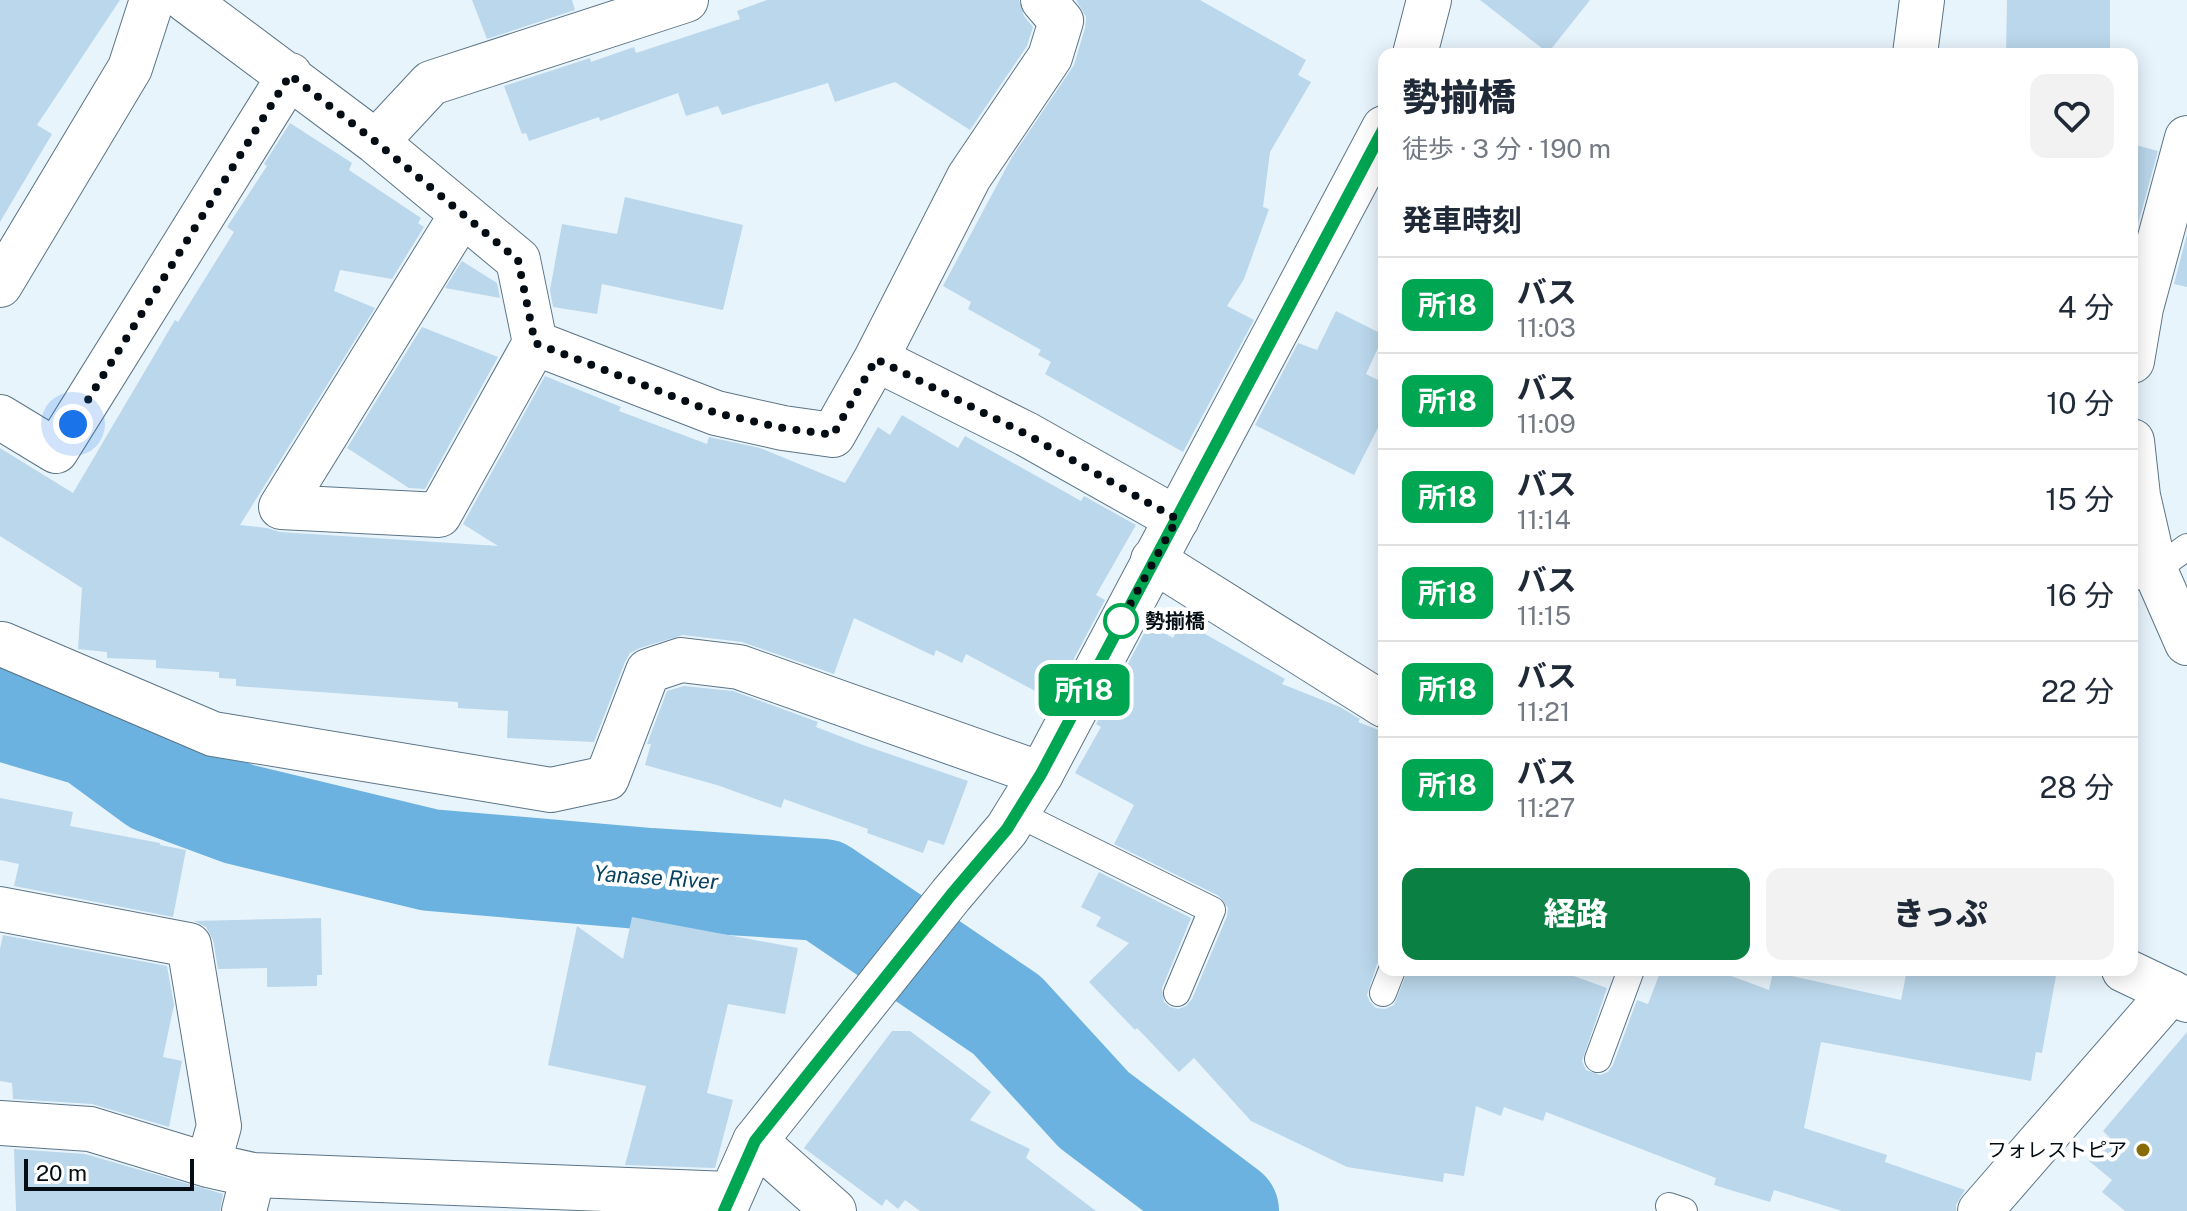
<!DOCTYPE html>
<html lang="ja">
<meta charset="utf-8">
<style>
body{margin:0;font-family:"Public Sans","Noto Sans JP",sans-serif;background:#f2f2f3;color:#1f2937;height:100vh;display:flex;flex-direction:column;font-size:30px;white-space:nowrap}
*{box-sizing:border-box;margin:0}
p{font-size:26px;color:#747a83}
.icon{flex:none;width:44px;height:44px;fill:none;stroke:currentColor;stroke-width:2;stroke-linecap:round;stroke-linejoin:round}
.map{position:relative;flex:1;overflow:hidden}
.panel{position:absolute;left:1378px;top:48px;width:760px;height:928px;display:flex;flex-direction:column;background:#fff;border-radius:16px;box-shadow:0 4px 20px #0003}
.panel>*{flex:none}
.badge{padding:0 16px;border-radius:12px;font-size:28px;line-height:52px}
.scale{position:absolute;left:24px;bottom:20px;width:170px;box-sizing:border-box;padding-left:8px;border:4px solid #040d13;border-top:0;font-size:22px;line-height:28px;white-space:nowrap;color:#040d13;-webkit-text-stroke:6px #fff;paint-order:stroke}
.you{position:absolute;width:40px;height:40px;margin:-20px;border:6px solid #fff;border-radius:50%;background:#1a73e8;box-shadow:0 0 0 12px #1a73e833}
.map>.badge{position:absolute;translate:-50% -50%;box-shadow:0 0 0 4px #fff}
h2{padding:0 24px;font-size:30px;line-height:72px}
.round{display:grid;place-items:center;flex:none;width:84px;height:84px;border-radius:16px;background:#f2f2f3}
.headline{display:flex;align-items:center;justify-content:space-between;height:136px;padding:0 24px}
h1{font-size:38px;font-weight:800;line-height:60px}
.button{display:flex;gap:16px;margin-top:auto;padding:16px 24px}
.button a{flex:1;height:92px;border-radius:16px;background:#0b8043;color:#fff;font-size:32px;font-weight:800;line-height:92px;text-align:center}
.button a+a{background:#f2f2f3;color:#1f2937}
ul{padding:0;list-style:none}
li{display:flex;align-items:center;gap:24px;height:96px;padding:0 24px;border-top:2px solid #e0e1e3}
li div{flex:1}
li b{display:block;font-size:30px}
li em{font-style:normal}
li .badge{min-width:88px;font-weight:700;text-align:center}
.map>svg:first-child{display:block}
</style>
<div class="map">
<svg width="2187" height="1211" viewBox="0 0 2187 1211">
<rect width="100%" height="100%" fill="#e8f4fc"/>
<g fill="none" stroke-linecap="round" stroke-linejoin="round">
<path stroke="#6bb2e0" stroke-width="102" d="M 0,709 L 91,736 L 155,783 L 239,814 L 430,860 L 650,879 L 823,890 L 1007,1015 L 1094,1110 L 1228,1211"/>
</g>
<path fill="#bbd7eb" d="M 0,0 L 120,0 L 37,125 L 52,134 L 0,222 Z
M 472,0 L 572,0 L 575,10 L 487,39 Z
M 767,0 L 1019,0 L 1024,16 L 1033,27 L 1027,46 L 970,130 L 895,82 L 835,102 L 828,83 L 722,115 L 718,106 L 686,116 L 678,93 L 600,121 L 599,117 L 529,141 L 526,133 L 522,134 L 504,86 L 590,58 L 591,62 L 634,47 L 636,53 L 740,19 L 737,11 Z
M 1076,0 L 1200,0 L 1306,60 L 1298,75 L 1311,82 L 1270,152 L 1263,207 L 1269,209 L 1244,279 L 1227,306 L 1254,320 L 1183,452 L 1045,374 L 1051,362 L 1038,355 L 1041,350 L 968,309 L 971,302 L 943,286 L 1012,157 L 1074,65 L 1085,28 L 1086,17 Z
M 1480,0 L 1590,0 L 1548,53 Z
M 2007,0 L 2110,0 L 2110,54 L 2006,54 Z
M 290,123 L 352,163 L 349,170 L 421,218 L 418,223 L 424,227 L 392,279 L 340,270 L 334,291 L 375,308 L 240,525 L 267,528 L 280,532 L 498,546 L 463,524 L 545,376 L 621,407 L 619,411 L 707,444 L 709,437 L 760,448 L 845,483 L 878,427 L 890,435 L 902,415 L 958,448 L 965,436 L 1081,501 L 1084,496 L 1136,525 L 1096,595 L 1105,600 L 1052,700 L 966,654 L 962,663 L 936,650 L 934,656 L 854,618 L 834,674 L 742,642 L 683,635 L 640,648 L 630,653 L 625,662 L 594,742 L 507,738 L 508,711 L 458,708 L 458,702 L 236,686 L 236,679 L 219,678 L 219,672 L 156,668 L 156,660 L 107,658 L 107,652 L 78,649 L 82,588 L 0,536 L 0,448 L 73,493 L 175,320 L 178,322 L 234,232 L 227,227 L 267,166 L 264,164 Z
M 2132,144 L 2158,151 L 2132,246 Z
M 625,197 L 743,225 L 723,310 L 602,284 L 597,314 L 553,307 L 550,290 L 562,224 L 617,234 Z
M 2187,234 L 2187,287 L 2174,284 Z
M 462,261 L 497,283 L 500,298 L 445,288 Z
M 1336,311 L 1384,335 L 1366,374 L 1384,383 L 1384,416 L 1354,475 L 1255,425 L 1298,343 L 1317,350 Z
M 422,327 L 498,357 L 425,489 L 409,488 L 347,448 Z
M 1182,621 L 1285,679 L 1282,684 L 1340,707 L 1360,719 L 1358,722 L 1384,732 L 1384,957 L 1377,964 L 1367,995 L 1370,1002 L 1376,1008 L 1385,1009 L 1394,1005 L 1408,970 L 1557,970 L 1607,988 L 1582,1061 L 1586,1070 L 1600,1075 L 1608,1072 L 1613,1065 L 1637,1000 L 1648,1004 L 1661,970 L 1715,970 L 1769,990 L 1773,972 L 1901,1000 L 1907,970 L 2057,970 L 2042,1053 L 2036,1052 L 2031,1081 L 1821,1042 L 1804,1128 L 1887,1155 L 1885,1162 L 1965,1190 L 1956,1205 L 1956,1211 L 1842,1211 L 1774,1190 L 1770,1202 L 1714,1185 L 1716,1178 L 1546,1112 L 1543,1121 L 1504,1107 L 1501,1116 L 1476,1106 L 1464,1176 L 1444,1173 L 1443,1182 L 1347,1167 L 1251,1121 L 1194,1058 L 1179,1072 L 1137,1028 L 1135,1030 L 1089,982 L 1129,943 L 1096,926 L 1101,917 L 1081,907 L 1099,872 L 1191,918 L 1162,988 L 1164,1002 L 1170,1007 L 1178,1009 L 1186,1006 L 1192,999 L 1227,916 L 1228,908 L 1219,896 L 1114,844 L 1134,805 L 1075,773 L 1101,727 L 1096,724 L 1149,624 L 1173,638 Z
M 684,686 L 733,691 L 818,722 L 816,727 L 863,745 L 968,781 L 944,845 L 928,840 L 923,853 L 867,833 L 868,829 L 784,799 L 781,808 L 717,785 L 645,765 L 651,744 L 647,744 L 667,691 Z
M 0,798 L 73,812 L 70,826 L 160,843 L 160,845 L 186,850 L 173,917 L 14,886 L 19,864 L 0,860 Z
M 632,917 L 798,948 L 785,1014 L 728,1004 L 707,1093 L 733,1100 L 715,1168 L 625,1165 L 646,1086 L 548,1065 L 577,926 L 623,959 Z
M 321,918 L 322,975 L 317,975 L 317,986 L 267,987 L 267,968 L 218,969 L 213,940 L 206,927 L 194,921 Z
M 3,935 L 167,966 L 174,1005 L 163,1057 L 182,1061 L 169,1127 L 92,1104 L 13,1099 L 12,1083 L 0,1081 L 0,949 Z
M 892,1031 L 910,1031 L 991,1092 L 970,1120 L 1030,1149 L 1026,1158 L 1096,1211 L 920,1211 L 905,1200 L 898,1209 L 886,1199 L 882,1206 L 804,1148 Z
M 2187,1032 L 2187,1211 L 2125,1211 L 2102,1192 L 2112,1180 L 2089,1161 L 2110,1138 L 2103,1131 Z
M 14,1149 L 85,1154 L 223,1194 L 220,1211 L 16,1211 Z"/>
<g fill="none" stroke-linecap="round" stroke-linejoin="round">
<g stroke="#5b7587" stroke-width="28">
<path id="service" d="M 2132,578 L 2155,570 L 2187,547
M 1016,813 L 1212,910 L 1177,993
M 1383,993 L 1392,970
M 1598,1059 L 1631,970
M 1669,1206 L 1684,1211"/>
</g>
<g stroke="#5b7587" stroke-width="46">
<path id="minor" d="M 186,0 L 376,142 L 518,260 L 535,343 L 716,413 L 783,428 L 833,435 L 876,359 L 1026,434 L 1177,519
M 1915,54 L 1922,0
M 376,142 L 431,83 L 686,0
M 462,214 L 281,507 L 439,515 L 535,343
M 0,285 L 130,68 L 152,0
M 876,359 L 969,177 L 1050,57 L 1061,21 L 1043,0
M 2132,361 L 2141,308 L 2187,138
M 0,417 L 56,451 L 290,75
M 2132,441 L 2138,496 L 2155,570 L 2187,643
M 1153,560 L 1384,705
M 2,644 L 213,734 L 551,790 L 607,778 L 648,671 L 681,660 L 739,667 L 1041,774
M 0,909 L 189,945 L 219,1126 L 208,1165
M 2124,970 L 2187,1000
M 0,1123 L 90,1129 L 208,1165 L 253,1175 L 729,1194
M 755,1141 L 834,1211
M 244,1211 L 253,1175
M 1980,1211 L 2171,992"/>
</g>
<g stroke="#5b7587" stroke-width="46">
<path id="tertiary" d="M 1415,54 L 1429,0
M 724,1211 L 755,1141 L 951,895 L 1007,829 L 1041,774 L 1384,128"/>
</g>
<use href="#service" stroke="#fff" stroke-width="26"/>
<use href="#minor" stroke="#fff" stroke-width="44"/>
<use href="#tertiary" stroke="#fff" stroke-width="44"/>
</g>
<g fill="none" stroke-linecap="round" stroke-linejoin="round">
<g stroke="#fff" stroke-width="18">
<path id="line" d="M 724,1211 L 755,1141 L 951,895 L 1007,829 L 1041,774 L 1384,128"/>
</g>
<use href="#line" stroke="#00a651" stroke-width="12"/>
<path stroke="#040d13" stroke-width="8" stroke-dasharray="0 14.4" d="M 73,424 L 290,75 L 376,142 L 518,260 L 535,343 L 716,413 L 783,428 L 833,435 L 876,359 L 1026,434 L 1177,519 L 1121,621"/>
</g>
<circle fill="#fff" stroke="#00a651" stroke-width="4" cx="1121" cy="621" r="16"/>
<circle fill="#886a07" stroke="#fff" stroke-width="3" cx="2143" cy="1150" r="8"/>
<g text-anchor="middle" stroke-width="8" stroke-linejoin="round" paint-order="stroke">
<g font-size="20" font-weight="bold" fill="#040d13" stroke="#fff" text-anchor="start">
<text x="1145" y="628">勢揃橋</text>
</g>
<g font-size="20" fill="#040d13" stroke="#fff" text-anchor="end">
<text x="2127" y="1157">フォレストピア</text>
</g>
<g font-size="22" font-style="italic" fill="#074361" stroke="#fff">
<text transform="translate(656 877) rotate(4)" y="8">Yanase River</text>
</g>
</g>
</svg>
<div class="scale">20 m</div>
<div class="you" style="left:73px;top:424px"></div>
<b class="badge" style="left:1084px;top:690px;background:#00a651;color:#fff">所18</b>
<section class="panel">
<div class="headline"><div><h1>勢揃橋</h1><p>徒歩 · 3 分 · 190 m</p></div><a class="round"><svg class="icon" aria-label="heart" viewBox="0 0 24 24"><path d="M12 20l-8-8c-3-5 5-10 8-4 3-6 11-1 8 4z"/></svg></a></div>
<h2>発車時刻</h2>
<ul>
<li><span class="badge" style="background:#00a651;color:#fff">所18</span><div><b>バス</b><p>11:03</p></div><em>4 分</em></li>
<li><span class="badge" style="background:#00a651;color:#fff">所18</span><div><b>バス</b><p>11:09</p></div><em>10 分</em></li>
<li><span class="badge" style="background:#00a651;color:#fff">所18</span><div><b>バス</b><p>11:14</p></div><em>15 分</em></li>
<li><span class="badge" style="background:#00a651;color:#fff">所18</span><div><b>バス</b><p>11:15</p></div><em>16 分</em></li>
<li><span class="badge" style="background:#00a651;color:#fff">所18</span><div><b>バス</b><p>11:21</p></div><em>22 分</em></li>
<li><span class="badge" style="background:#00a651;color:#fff">所18</span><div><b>バス</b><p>11:27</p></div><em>28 分</em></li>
</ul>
<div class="button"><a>経路</a><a>きっぷ</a></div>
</section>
</div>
